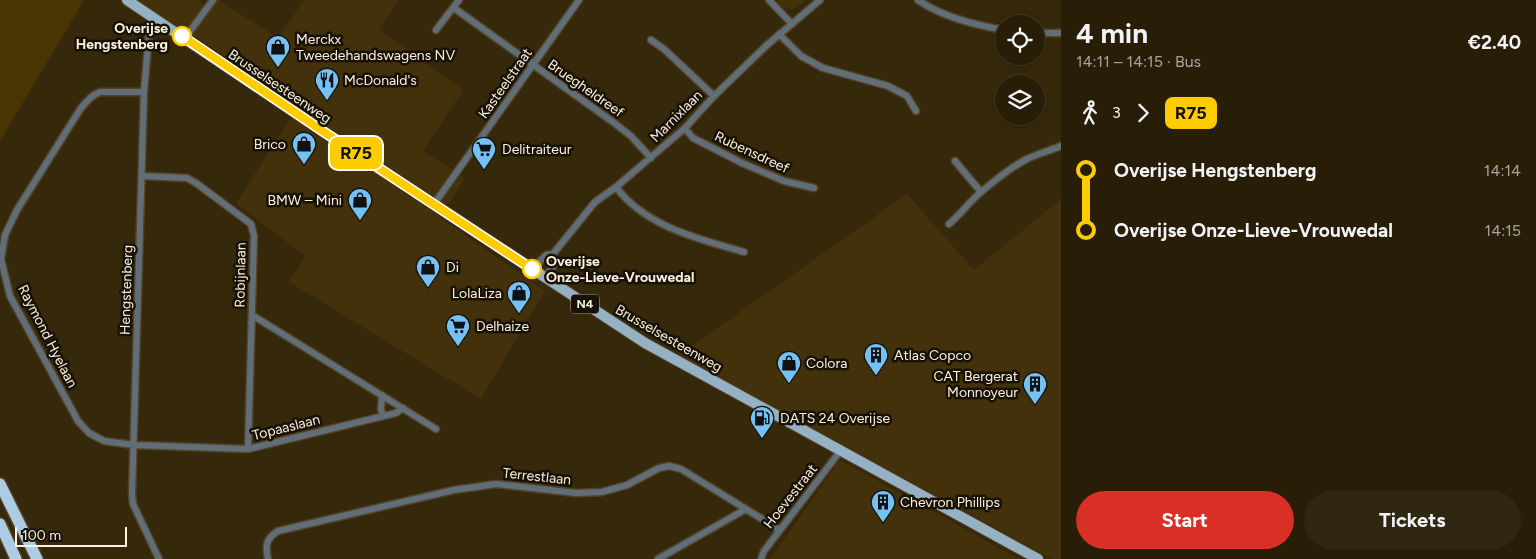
<!DOCTYPE html>
<meta charset="utf-8">
<style>
body{margin:0;font-family:Figtree,sans-serif;background:#302712;color:#f1f3f6;height:100vh;display:flex;flex-direction:column;font-size:19px;white-space:nowrap}
*{box-sizing:border-box;margin:0}
p{font-size:16px;color:#a5a29c}
.icon{flex:none;width:28px;height:28px;fill:none;stroke:currentColor;stroke-width:2;stroke-linecap:round;stroke-linejoin:round}
.map{position:relative;flex:1;overflow:hidden}
.panel{display:flex;flex-direction:column;background:#281e08;width:475px}
.panel>*{flex:none}
.badge{padding:0 10px;border-radius:8px;font-size:18px;line-height:32px}
.buttons{position:absolute;left:995px;top:15px;display:grid;gap:10px}
.buttons a{display:grid;place-items:center;width:50px;height:50px;border-radius:50%;background:#281e08;box-shadow:0 2px 8px #0003,0 0 0 1px #443c29;font-size:25px}
.scale{position:absolute;left:15px;bottom:12px;width:112px;box-sizing:border-box;padding-left:5px;border:2px solid #fbf1e1;border-top:0;font-size:14px;line-height:18px;white-space:nowrap;color:#fbf1e1;-webkit-text-stroke:4px #181206;paint-order:stroke}
.map>.badge{position:absolute;translate:-50% -50%;box-shadow:0 0 0 2px #fff}
.legs{display:flex;align-items:center;gap:8px;height:55px;padding:0 15px;font-size:16px}
.legs p{margin-inline-start:auto}
.overview{display:flex;align-items:center;justify-content:space-between;height:85px;padding:0 15px}
h1{font-size:28px;font-weight:700;line-height:38px}
.primary-button{display:flex;gap:10px;margin-top:auto;padding:10px 15px}
.primary-button a{flex:1;height:58px;border-radius:30px;background:#d93025;color:#fff;font-size:20px;font-weight:700;line-height:58px;text-align:center}
.primary-button a+a{background:#302712;color:#f1f3f6}
ul{padding:0 15px;list-style:none}
li{display:flex;align-items:center;gap:18px;height:60px;font-size:19px}
li i{display:grid;place-items:center;width:8px;height:100%;margin:0 6px;background:currentColor}
li i::after{content:'';width:12px;height:12px;margin:-6px;border:4px solid;border-radius:50%;background:#281e08}
li p{margin-inline-start:auto}
li:first-child i{background:linear-gradient(#0000 50%,currentColor 0)}
li:last-child i{background:linear-gradient(currentColor 50%,#0000 0)}
main{display:flex;flex:1;min-height:0}
.map>svg:first-child{display:block}
</style>
<main>
<div class="map">
<svg width="1061" height="559" viewBox="0 0 1061 559">
<rect width="100%" height="100%" fill="#36280b"/>
<path fill="#42310b" d="M 137,0 L 197,0 L 209,8 L 215,0 L 219,0 L 278,38 L 304,0 L 396,0 L 398,1 L 379,30 L 463,90 L 423,151 L 465,178 L 450,202 L 438,216 L 545,291 L 481,399 L 289,282 L 305,256 L 236,203 L 300,104 Z
M 777,0 L 806,0 L 796,8 L 792,9 L 784,8 Z
M 907,194 L 974,270 L 1061,199 L 1061,559 L 1052,559 L 679,355 Z
M 840,460 L 934,512 L 1019,559 L 770,559 Z"/>
<path fill="#4a3502" d="M 0,0 L 84,0 L 0,141 Z"/>
<g fill="none" stroke-linecap="round" stroke-linejoin="round">
<g stroke="#524429" stroke-width="9">
<path id="minor" d="M 769,0 L 792,24
M 918,0 C 942,17 975,25 1004,30
M 454,8 L 613,122 L 631,136 L 651,158
M 151,16 L 149,33 L 144,92 L 132,494 L 133,504 L 159,559
M 436,30 L 459,0
M 1036,33 L 1061,33
M 779,34 L 801,56 L 823,68 L 888,86 L 907,96 L 916,111
M 185,38 L 213,0
M 651,40 L 664,49 L 714,96
M 144,92 L 100,92 C 92,95 87,101 81,108 L 17,210 L 5,235 L 1,259 L 10,296 L 78,421 L 89,433 L 104,441 L 134,445 L 248,449 L 396,413 L 403,408
M 685,128 L 693,138 L 742,163 L 784,181 L 814,188
M 955,161 L 981,192
M 142,176 L 187,178 L 196,183 L 251,224 L 254,236 L 248,449
M 616,187 C 646,227 699,239 744,252
M 434,204 L 579,0
M 949,224 C 961,214 969,202 981,192 C 994,181 1010,168 1025,160 C 1036,154 1049,151 1061,146
M 532,269 L 546,255 L 553,254 L 595,202 L 616,187 L 685,128 L 714,96 L 767,45 L 820,0
M 545,278 L 554,265 L 553,254
M 252,315 L 436,429
M 382,395 L 381,409 L 383,416
M 268,559 C 265,545 266,539 278,531 L 454,490 L 496,484 L 576,493 L 602,492 L 627,485 L 659,468 L 669,466 L 681,469 L 780,530
M 658,559 L 746,509
M 761,559 L 764,551 L 841,450"/>
</g>
<g stroke="#524429" stroke-width="12">
<path id="primary" d="M 127,0 L 324,132 L 645,343 L 1038,559"/>
</g>
<g stroke="#524429" stroke-width="14">
<path id="motorway" d="M 0,484 L 37,559
M 0,524 L 16,559"/>
</g>
<use href="#minor" stroke="#616e77" stroke-width="6"/>
<use href="#primary" stroke="#96b1c4" stroke-width="10"/>
<use href="#motorway" stroke="#accce3" stroke-width="11"/>
</g>
<g fill="none" stroke-linecap="round" stroke-linejoin="round">
<g stroke="#fff" stroke-width="11">
<path id="line-1" d="M 182,36 L 324,132 L 532,269"/>
</g>
<use href="#line-1" stroke="#fc0" stroke-width="8"/>
</g>
<defs>
<g id="shop-pin" transform="scale(1.25)"><path d="M0 17L-7.5 6A9.5 9.5 0 1 1 7.5 6Z" fill="#73c1f5" stroke="#181206"/><path d="M-5-2.5h2.3a2.7 3.5 0 0 1 5.4 0H5L5.5 6h-11ZM-1.5-2.5h3a1.5 2.3 0 0 0-3 0Z" fill="#111"/></g>
<g id="restaurant-pin" transform="scale(1.25)"><path d="M0 17L-7.5 6A9.5 9.5 0 1 1 7.5 6Z" fill="#73c1f5" stroke="#181206"/><path d="M-5-6h1v4h1v-4h1v4h1v-4h1v5L-1.5 .5V6h-2V.5L-5-1ZM5-6V6H3V1.5H1.5Q1.5-4 5-6Z" fill="#111"/></g>
<g id="supermarket-pin" transform="scale(1.25)"><path d="M0 17L-7.5 6A9.5 9.5 0 1 1 7.5 6Z" fill="#73c1f5" stroke="#181206"/><path d="M-6-5.5h2.5l.6 2H6L4.5 2H-2.5L-4.4-4H-6ZM-1.5 3.2a1.3 1.3 0 1 0 .1 0ZM3 3.2a1.3 1.3 0 1 0 .1 0Z" fill="#111"/></g>
<g id="building-pin" transform="scale(1.25)"><path d="M0 17L-7.5 6A9.5 9.5 0 1 1 7.5 6Z" fill="#73c1f5" stroke="#181206"/><path d="M-4-6H4V6H1V3H-1V6H-4ZM-2.5-4.3h1.7v1.8h-1.7ZM.8-4.3h1.7v1.8H.8ZM-2.5-1h1.7V.8h-1.7ZM.8-1h1.7V.8H.8Z" fill="#111"/></g>
<g id="fuel-pin" transform="scale(1.25)"><path d="M0 17L-7.5 6A9.5 9.5 0 1 1 7.5 6Z" fill="#73c1f5" stroke="#181206"/><path d="M-5.5-6h7V0h2V4h1.3V-2.5L3-4.5l.8-.8L6-3V5H2.5V1h-1V6h-7ZM-4.2-4.7v3.2H.2V-4.7Z" fill="#111"/></g>
</defs>
<g fill-rule="evenodd">
<use href="#shop-pin" x="278" y="47"/>
<use href="#restaurant-pin" x="327" y="80"/>
<use href="#shop-pin" x="304" y="144"/>
<use href="#supermarket-pin" x="484" y="149"/>
<use href="#shop-pin" x="360" y="200"/>
<use href="#shop-pin" x="428" y="267"/>
<use href="#shop-pin" x="519" y="293"/>
<use href="#supermarket-pin" x="458" y="326"/>
<use href="#building-pin" x="876" y="355"/>
<use href="#shop-pin" x="789" y="363"/>
<use href="#building-pin" x="1035" y="384"/>
<use href="#fuel-pin" x="762" y="418"/>
<use href="#building-pin" x="883" y="502"/>
</g>
<g fill="#fff" stroke="#fc0" stroke-width="2.5">
<circle cx="182" cy="36" r="9"/>
<circle cx="532" cy="269" r="9"/>
</g>
<g text-anchor="middle" stroke-width="5" stroke-linejoin="round" paint-order="stroke">
<rect fill="#181206" stroke="#b7ae9f" stroke-width="1" x="571" y="294.5" width="28" height="19" rx="4"/>
<g font-size="12" font-weight="bold" fill="#fbf1e1">
<text x="585" y="308">N4</text>
</g>
<g font-size="14" font-weight="bold" fill="#fbf1e1" stroke="#181206" text-anchor="end">
<text x="168" y="33">Overijse<tspan x="168" dy="16">Hengstenberg</tspan></text>
<text x="546" y="266" text-anchor="start">Overijse<tspan x="546" dy="16">Onze-Lieve-Vrouwedal</tspan></text>
</g>
<g font-size="14" fill="#fbf1e1" stroke="#181206" text-anchor="start">
<text x="296" y="44">Merckx<tspan x="296" dy="16">Tweedehandswagens NV</tspan></text>
<text x="344" y="85">McDonald's</text>
<text x="286" y="149" text-anchor="end">Brico</text>
<text x="502" y="154">Delitraiteur</text>
<text x="342" y="205" text-anchor="end">BMW – Mini</text>
<text x="446" y="272">Di</text>
<text x="502" y="298" text-anchor="end">LolaLiza</text>
<text x="476" y="331">Delhaize</text>
<text x="894" y="360">Atlas Copco</text>
<text x="806" y="368">Colora</text>
<text x="1018" y="381" text-anchor="end">CAT Bergerat<tspan x="1018" dy="16">Monnoyeur</tspan></text>
<text x="780" y="423">DATS 24 Overijse</text>
<text x="900" y="507">Chevron Phillips</text>
</g>
<g font-size="14" fill="#fbf1e1" stroke="#181206">
<text transform="translate(505 83) rotate(-55)" y="5">Kasteelstraat</text>
<text transform="translate(280 86) rotate(34)" y="5">Brusselsesteenweg</text>
<text transform="translate(586 88) rotate(35)" y="5">Bruegheldreef</text>
<text transform="translate(676 116) rotate(-45)" y="5">Marnixlaan</text>
<text transform="translate(752 152) rotate(25)" y="5">Rubensdreef</text>
<text transform="translate(240 275) rotate(-89)" y="5">Robijnlaan</text>
<text transform="translate(126 290) rotate(-88)" y="5">Hengstenberg</text>
<text transform="translate(48 336) rotate(63)" y="5">Raymond Hyelaan</text>
<text transform="translate(669 338) rotate(30)" y="5">Brusselsesteenweg</text>
<text transform="translate(286 427) rotate(-14)" y="5">Topaaslaan</text>
<text transform="translate(537 476) rotate(6)" y="5">Terrestlaan</text>
<text transform="translate(790 496) rotate(-52)" y="5">Hoevestraat</text>
</g>
</g>
</svg>
<div class="buttons">
<a><svg class="icon" aria-label="locate" viewBox="0 0 24 24"><circle cx="12" cy="12" r="6"/><path d="M12 2v4M12 18v4M2 12h4M18 12h4"/></svg></a>
<a><svg class="icon" aria-label="layers" viewBox="0 0 24 24"><path d="M12 4l9 5-9 5-9-5zM3 14l9 5 9-5"/></svg></a>
</div>
<div class="scale">100 m</div>
<b class="badge" style="left:356px;top:153px;background:#fc0;color:#111">R75</b>
</div>
<section class="panel">
<div class="overview"><div><h1>4 min</h1><p>14:11 – 14:15 · Bus</p></div><b>€2.40</b></div>
<div class="legs"><svg class="icon" aria-label="walk" viewBox="0 0 24 24"><circle cx="13" cy="4" r="2"/><path d="M13 8l-2 6 4 7M11 14l-3 7M7 12l3-4h3l4 4"/></svg>3<svg class="icon" aria-label="forward" viewBox="0 0 24 24"><path d="M9 5l7 7-7 7"/></svg><b class="badge" style="background:#fc0;color:#111">R75</b></div>
<ul>
<li><i style="color:#fc0"></i><b>Overijse Hengstenberg</b><p>14:14</p></li>
<li><i style="color:#fc0"></i><b>Overijse Onze-Lieve-Vrouwedal</b><p>14:15</p></li>
</ul>
<div class="primary-button"><a>Start</a><a>Tickets</a></div>
</section>
</main>
